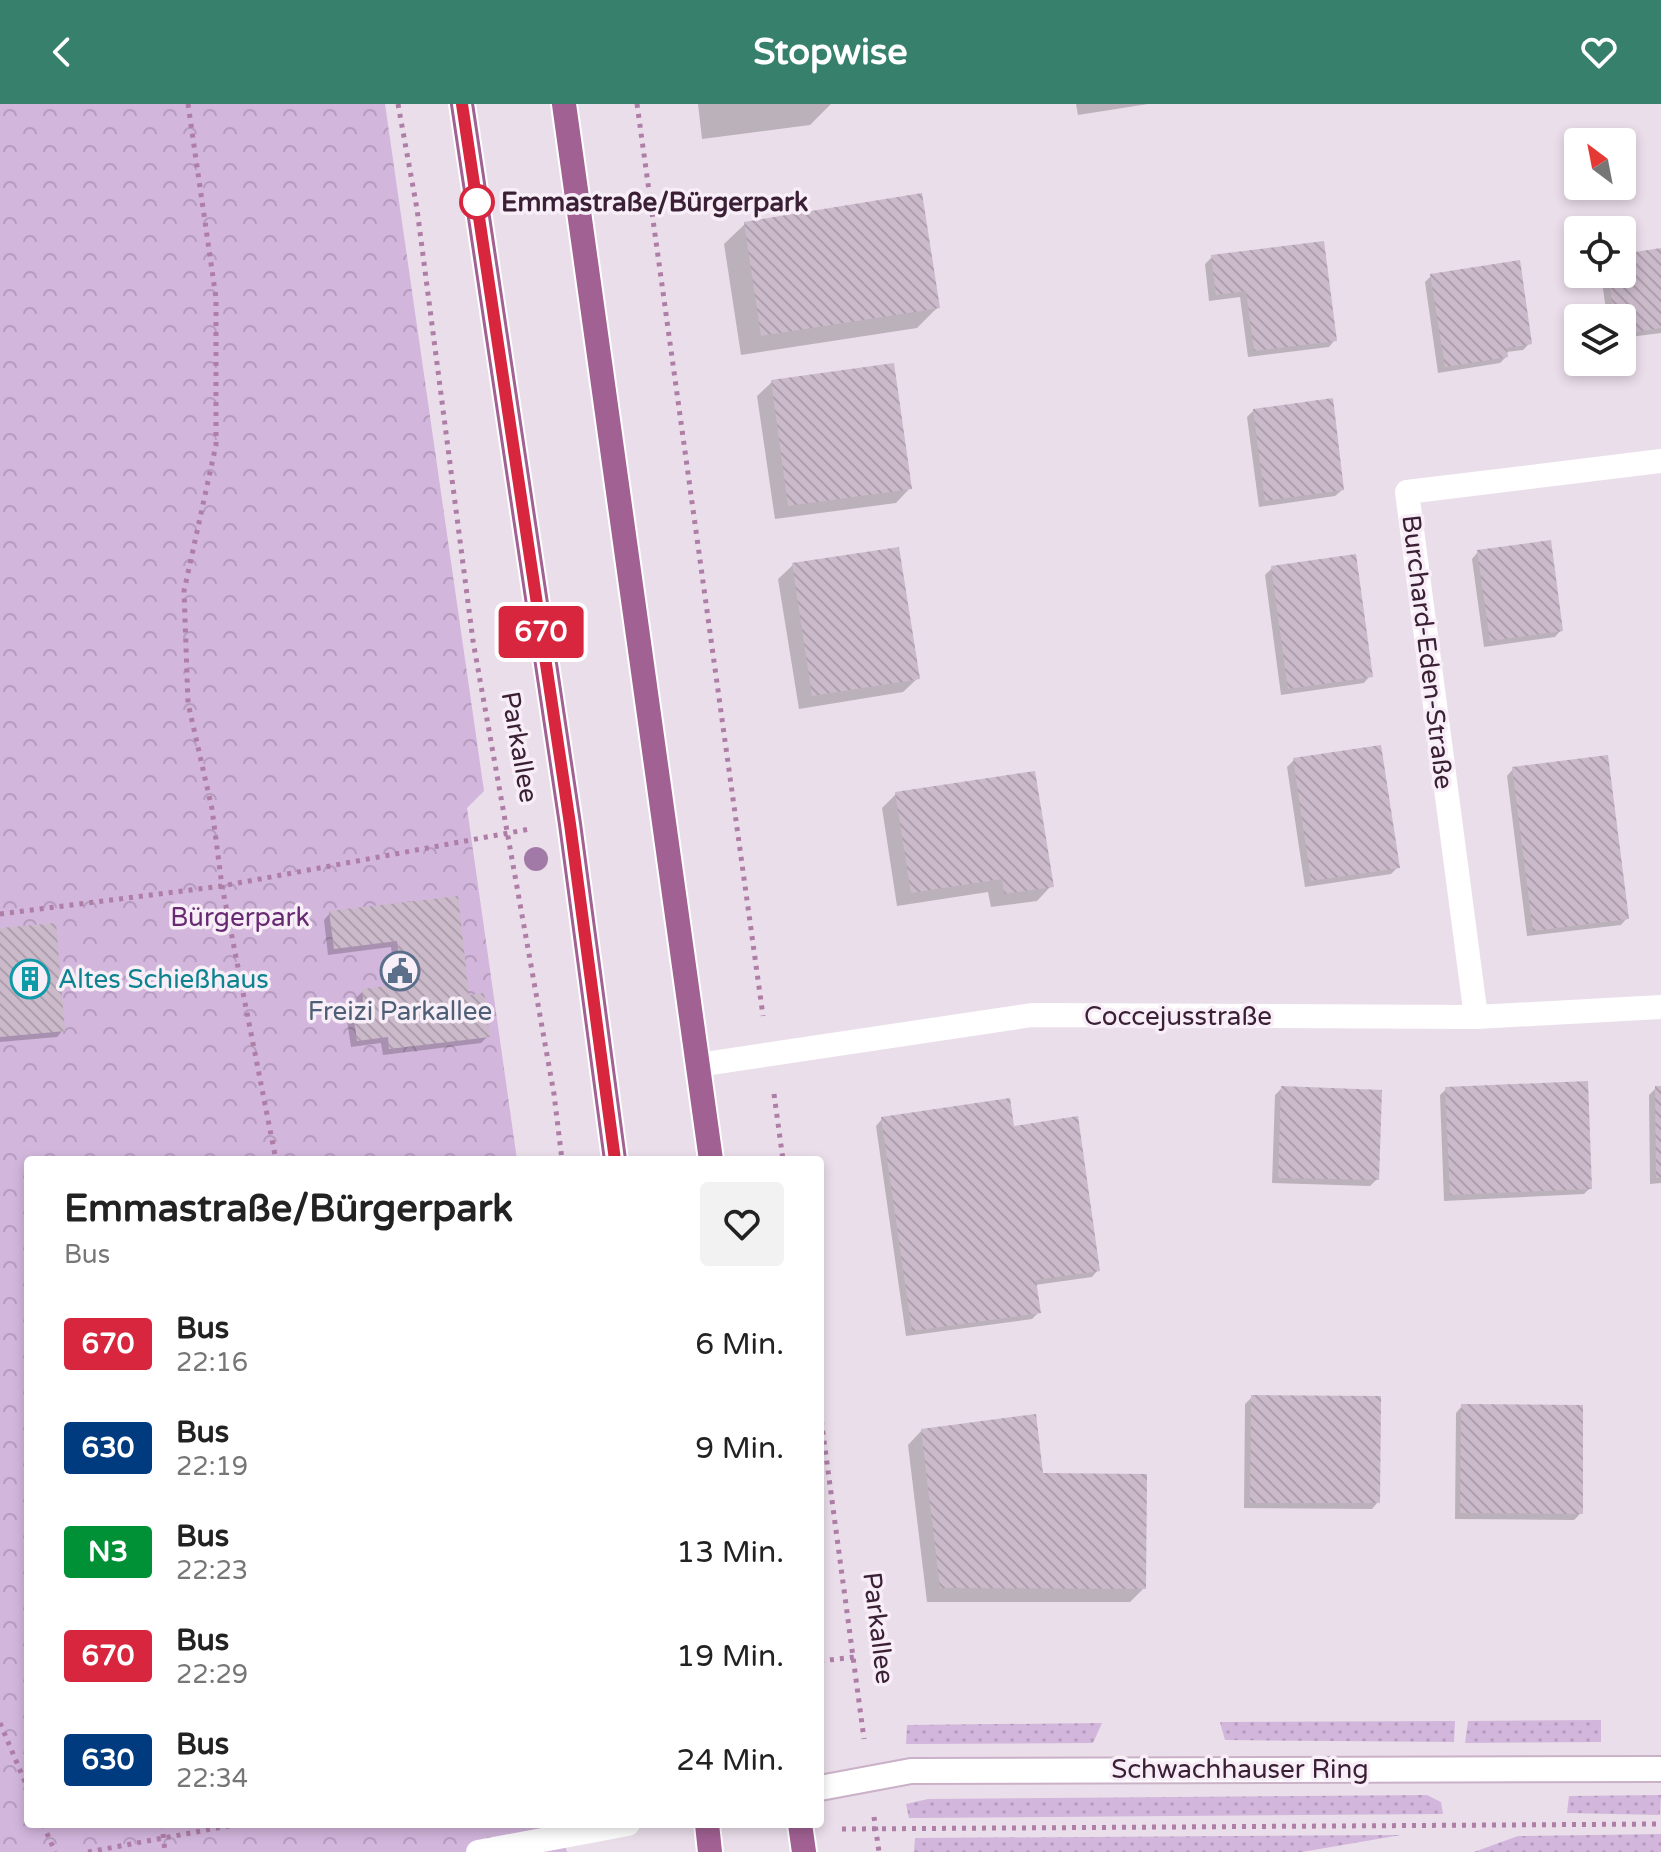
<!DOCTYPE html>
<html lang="de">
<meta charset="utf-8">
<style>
body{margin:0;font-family:"Varela Round",sans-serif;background:#f2f2f2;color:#222;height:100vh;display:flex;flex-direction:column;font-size:30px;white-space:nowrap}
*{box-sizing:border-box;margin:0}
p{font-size:26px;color:#767676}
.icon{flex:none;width:44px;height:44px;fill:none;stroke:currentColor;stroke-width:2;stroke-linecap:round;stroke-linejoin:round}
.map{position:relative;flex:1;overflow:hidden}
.panel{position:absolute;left:24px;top:1052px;width:800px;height:672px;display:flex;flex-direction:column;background:#fff;border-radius:8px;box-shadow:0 4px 12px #0003}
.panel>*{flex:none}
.badge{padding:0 16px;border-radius:6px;font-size:28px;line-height:52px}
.needle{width:52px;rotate:328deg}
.controls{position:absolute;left:1564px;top:24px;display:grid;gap:16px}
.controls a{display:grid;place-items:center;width:72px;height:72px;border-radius:8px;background:#fff;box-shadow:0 4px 12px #0003;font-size:40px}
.map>.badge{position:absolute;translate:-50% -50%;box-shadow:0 0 0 4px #fff}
.round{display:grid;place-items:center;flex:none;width:84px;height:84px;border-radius:8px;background:#f2f2f2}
.headline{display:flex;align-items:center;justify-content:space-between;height:136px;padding:0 40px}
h1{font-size:38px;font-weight:700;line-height:60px}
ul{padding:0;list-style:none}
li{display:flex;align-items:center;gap:24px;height:104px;padding:0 40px}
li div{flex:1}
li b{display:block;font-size:30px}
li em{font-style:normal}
li .badge{min-width:88px;font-weight:700;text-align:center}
header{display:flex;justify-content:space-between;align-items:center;height:104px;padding:0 40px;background:#37816c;color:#fff;font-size:36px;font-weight:700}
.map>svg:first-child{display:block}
</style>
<header><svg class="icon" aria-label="back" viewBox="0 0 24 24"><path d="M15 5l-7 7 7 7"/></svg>Stopwise<svg class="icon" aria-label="heart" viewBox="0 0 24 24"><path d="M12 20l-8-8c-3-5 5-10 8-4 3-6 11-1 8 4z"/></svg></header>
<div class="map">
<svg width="1661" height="1748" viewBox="0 0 1661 1748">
<defs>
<pattern id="grass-dots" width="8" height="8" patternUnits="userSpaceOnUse" patternTransform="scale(2)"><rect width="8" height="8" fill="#d2b6dc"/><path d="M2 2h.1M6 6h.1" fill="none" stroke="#b59cbd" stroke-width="1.8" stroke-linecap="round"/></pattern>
<pattern id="park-crowns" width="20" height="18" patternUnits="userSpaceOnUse" patternTransform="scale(2)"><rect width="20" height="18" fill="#d2b6dc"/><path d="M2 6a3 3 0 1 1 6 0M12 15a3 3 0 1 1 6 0" fill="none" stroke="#b59cbd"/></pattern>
<pattern id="building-back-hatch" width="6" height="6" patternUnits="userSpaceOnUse" patternTransform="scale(2)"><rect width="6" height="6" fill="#cbbaca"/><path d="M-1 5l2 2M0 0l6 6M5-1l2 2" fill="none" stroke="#af9fae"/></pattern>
</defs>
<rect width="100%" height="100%" fill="#eadeea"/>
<path fill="url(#grass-dots)" d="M 1601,1616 L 1601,1638 L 1465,1639 L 1468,1617 Z
M 1455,1617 L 1454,1638 L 1225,1636 L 1220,1618 Z
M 1102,1619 L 1093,1639 L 906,1640 L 907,1621 Z
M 1427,1691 L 1441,1698 L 1443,1710 L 909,1714 L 906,1700 L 928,1695 Z
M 1661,1691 L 1660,1711 L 1567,1709 L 1569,1692 Z
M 1661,1730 L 1661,1748 L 1474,1748 L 1518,1732 Z
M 1401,1731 L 1302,1748 L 914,1748 L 915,1734 Z"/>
<path fill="url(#park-crowns)" d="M 0,0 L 385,0 L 484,687 L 467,704 L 517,1056 L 28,1056 L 28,1720 L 558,1720 L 567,1748 L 0,1748 Z"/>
<path fill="#0003" d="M 698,0 L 831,0 L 810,21 L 702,35 Z
M 1076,0 L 1148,0 L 1078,11 Z
M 745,120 L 938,203 L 917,224 L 741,251 L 724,140 Z
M 1661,146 L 1661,229 L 1622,234 L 1622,214 L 1607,214 L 1601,170 L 1622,170 L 1622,152 Z
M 1212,153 L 1335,236 L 1329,243 L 1248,253 L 1240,193 L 1209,197 L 1205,160 Z
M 1431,172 L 1530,239 L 1523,246 L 1506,248 L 1506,253 L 1500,259 L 1438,269 L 1425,178 Z
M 772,278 L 910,384 L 896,399 L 775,415 L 757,292 Z
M 1254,306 L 1342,386 L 1335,392 L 1259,403 L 1247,313 Z
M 1478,448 L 1561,526 L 1555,533 L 1484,543 L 1472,455 Z
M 793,461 L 918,574 L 903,588 L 799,605 L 778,475 Z
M 1272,464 L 1370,572 L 1364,579 L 1281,591 L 1265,471 Z
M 1294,656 L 1398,763 L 1391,770 L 1305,783 L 1287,663 Z
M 1513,665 L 1627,814 L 1621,821 L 1527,832 L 1507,672 Z
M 896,690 L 1051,782 L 1037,797 L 991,803 L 988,788 L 897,802 L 882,704 Z
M 456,794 L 467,893 L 488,932 L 481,939 L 383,951 L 381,939 L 351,943 L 347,916 L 358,909 L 356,894 L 363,887 L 396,883 L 391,843 L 328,851 L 324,816 L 330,809 Z
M 0,826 L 63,926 L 57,933 L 0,938 Z
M 1282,984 L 1377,1075 L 1370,1082 L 1272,1079 L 1275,991 Z
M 1656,984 L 1661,984 L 1661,1079 L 1650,1080 L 1649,991 Z
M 1446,985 L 1590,1084 L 1584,1090 L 1444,1097 L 1440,991 Z
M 882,1015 L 1013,1024 L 1098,1166 L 1092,1173 L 1035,1181 L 1039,1208 L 1032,1215 L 906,1232 L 876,1022 Z
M 1252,1293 L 1378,1398 L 1372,1405 L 1244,1404 L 1245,1300 Z
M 1462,1302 L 1581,1409 L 1574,1416 L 1455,1415 L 1456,1309 Z
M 922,1326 L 1041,1371 L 1144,1484 L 1130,1498 L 927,1498 L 908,1341 Z"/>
<path fill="url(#building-back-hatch)" d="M 922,89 L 940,204 L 761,232 L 744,118 Z
M 1324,137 L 1337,237 L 1254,247 L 1246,187 L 1216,191 L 1211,151 Z
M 1661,144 L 1661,224 L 1622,230 L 1622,214 L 1614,214 L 1608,170 L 1622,170 L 1622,150 Z
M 1520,156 L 1532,240 L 1507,244 L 1508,253 L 1445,263 L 1430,170 Z
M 894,259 L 912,385 L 788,402 L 771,276 Z
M 1333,294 L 1344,386 L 1265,397 L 1253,305 Z
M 1551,436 L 1563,527 L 1490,537 L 1477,446 Z
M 899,443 L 920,575 L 812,592 L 792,459 Z
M 1356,450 L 1373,573 L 1288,585 L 1271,462 Z
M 1381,641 L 1400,764 L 1311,777 L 1293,654 Z
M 1608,651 L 1629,815 L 1533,827 L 1512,663 Z
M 1035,667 L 1054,783 L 1004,790 L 1002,775 L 911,789 L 895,688 Z
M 458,792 L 469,891 L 484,889 L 490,933 L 389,945 L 388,933 L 357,937 L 353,908 L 364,906 L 362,885 L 402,880 L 397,837 L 334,845 L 329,807 Z
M 56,819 L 65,927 L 0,933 L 0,824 Z
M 1588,977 L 1592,1085 L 1450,1091 L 1445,983 Z
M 1281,982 L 1382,986 L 1379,1076 L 1278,1074 Z
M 1655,982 L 1661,982 L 1661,1074 L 1656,1074 Z
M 1010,994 L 1014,1022 L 1078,1012 L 1100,1167 L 1036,1176 L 1041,1209 L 912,1227 L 881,1013 Z
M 1251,1291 L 1381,1292 L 1380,1399 L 1250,1399 Z
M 1461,1300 L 1583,1301 L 1583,1410 L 1460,1409 Z
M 1036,1310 L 1043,1369 L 1147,1370 L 1146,1485 L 940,1484 L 921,1325 Z"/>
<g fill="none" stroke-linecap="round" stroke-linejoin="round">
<g stroke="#cab1c7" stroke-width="28">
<path id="secondary" d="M 820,1684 L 911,1667 L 1661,1665"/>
</g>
<g stroke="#fff" stroke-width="28">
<path id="primary" d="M 462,0 L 570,720 L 615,1056
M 564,0 L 711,1056
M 707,1720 L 710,1748
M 800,1720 L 804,1748"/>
</g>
<path stroke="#af7ea7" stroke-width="5" stroke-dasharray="4 6" stroke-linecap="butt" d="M 188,0 L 216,194 L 216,341 L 184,487 L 188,599 L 212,705 L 222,782 L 276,1056
M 398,0 L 417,105 L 473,537 L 554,990 L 562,1056
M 637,0 L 763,912
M 0,810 L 222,782 L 530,725
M 774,990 L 783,1056
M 820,1307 L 864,1635
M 820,1557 L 855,1553
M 0,1619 L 28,1685
M 874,1713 L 879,1748
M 43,1720 L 55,1748
M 162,1720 L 165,1748
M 842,1725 L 1661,1720
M 88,1748 L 239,1720"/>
<path stroke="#fff" stroke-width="24" d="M 1476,913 L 1407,388 L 1661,357
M 698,961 L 1032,911 L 1476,913 L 1661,903
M 478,1748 L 628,1720"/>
<use href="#secondary" stroke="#fff" stroke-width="24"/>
<use href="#primary" stroke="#a16193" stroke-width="24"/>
</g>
<circle fill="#a27aa7" cx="536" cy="755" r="12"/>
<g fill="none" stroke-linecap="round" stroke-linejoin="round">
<g stroke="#fff" stroke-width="18">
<path id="line" d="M 462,0 L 570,720 L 615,1056"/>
</g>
<use href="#line" stroke="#d7263d" stroke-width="12"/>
</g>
<defs>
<g id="civic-ring" transform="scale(2)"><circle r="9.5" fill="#f7eef7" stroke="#5c6f8a" stroke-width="1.5"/><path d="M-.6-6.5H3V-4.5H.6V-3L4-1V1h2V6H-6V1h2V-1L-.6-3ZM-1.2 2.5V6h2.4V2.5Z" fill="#5c6f8a"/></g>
<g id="building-ring" transform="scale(2)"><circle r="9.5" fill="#f7eef7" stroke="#0f9aa8" stroke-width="1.5"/><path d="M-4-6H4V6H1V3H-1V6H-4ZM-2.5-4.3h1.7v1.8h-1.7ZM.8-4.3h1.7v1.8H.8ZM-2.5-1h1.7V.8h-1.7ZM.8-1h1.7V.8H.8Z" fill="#0f9aa8"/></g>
</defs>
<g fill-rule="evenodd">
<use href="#civic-ring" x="400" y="867"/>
<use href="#building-ring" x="30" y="875"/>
</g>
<circle fill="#fff" stroke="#d7263d" stroke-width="4" cx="477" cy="98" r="16"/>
<g text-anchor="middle" stroke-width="7" stroke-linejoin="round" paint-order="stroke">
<g font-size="26" font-weight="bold" fill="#3a1f35" stroke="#f7eef7" text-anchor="start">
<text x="501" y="107">Emmastraße/Bürgerpark</text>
</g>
<g font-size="26" fill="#3a1f35" stroke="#f7eef7">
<text transform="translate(1428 548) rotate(83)" y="9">Burchard-Eden-Straße</text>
<text transform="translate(520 643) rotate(80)" y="9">Parkallee</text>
<text x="1178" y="921">Coccejusstraße</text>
<text transform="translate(879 1524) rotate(83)" y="9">Parkallee</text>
<text x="1240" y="1674">Schwachhauser Ring</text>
</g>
<g font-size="26" fill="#672971" stroke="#f7eef7">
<text x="240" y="822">Bürgerpark</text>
</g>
<g font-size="26" fill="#0d838f" stroke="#f7eef7" text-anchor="start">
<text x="58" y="884">Altes Schießhaus</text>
</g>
<g font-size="26" fill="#4e5e75" stroke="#f7eef7">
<text x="400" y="916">Freizi Parkallee</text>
</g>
</g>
</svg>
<div class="controls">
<a><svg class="needle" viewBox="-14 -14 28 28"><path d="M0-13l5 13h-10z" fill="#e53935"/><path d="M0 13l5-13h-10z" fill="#767676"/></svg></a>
<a><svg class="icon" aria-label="locate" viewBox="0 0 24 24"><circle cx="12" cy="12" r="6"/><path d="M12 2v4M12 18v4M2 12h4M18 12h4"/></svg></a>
<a><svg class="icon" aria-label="layers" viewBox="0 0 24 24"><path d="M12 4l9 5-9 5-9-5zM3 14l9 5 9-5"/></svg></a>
</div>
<b class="badge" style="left:541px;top:528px;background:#d7263d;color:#fff">670</b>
<section class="panel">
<div class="headline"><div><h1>Emmastraße/Bürgerpark</h1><p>Bus</p></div><a class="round"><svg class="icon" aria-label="heart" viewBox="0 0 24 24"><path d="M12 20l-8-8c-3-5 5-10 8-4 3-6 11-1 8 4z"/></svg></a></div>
<ul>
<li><span class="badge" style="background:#d7263d;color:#fff">670</span><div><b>Bus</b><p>22:16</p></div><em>6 Min.</em></li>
<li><span class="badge" style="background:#003b80;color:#fff">630</span><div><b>Bus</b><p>22:19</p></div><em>9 Min.</em></li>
<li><span class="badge" style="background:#009035;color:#fff">N3</span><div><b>Bus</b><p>22:23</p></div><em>13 Min.</em></li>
<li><span class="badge" style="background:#d7263d;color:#fff">670</span><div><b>Bus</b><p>22:29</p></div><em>19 Min.</em></li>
<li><span class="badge" style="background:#003b80;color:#fff">630</span><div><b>Bus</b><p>22:34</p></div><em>24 Min.</em></li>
</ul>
</section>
</div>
